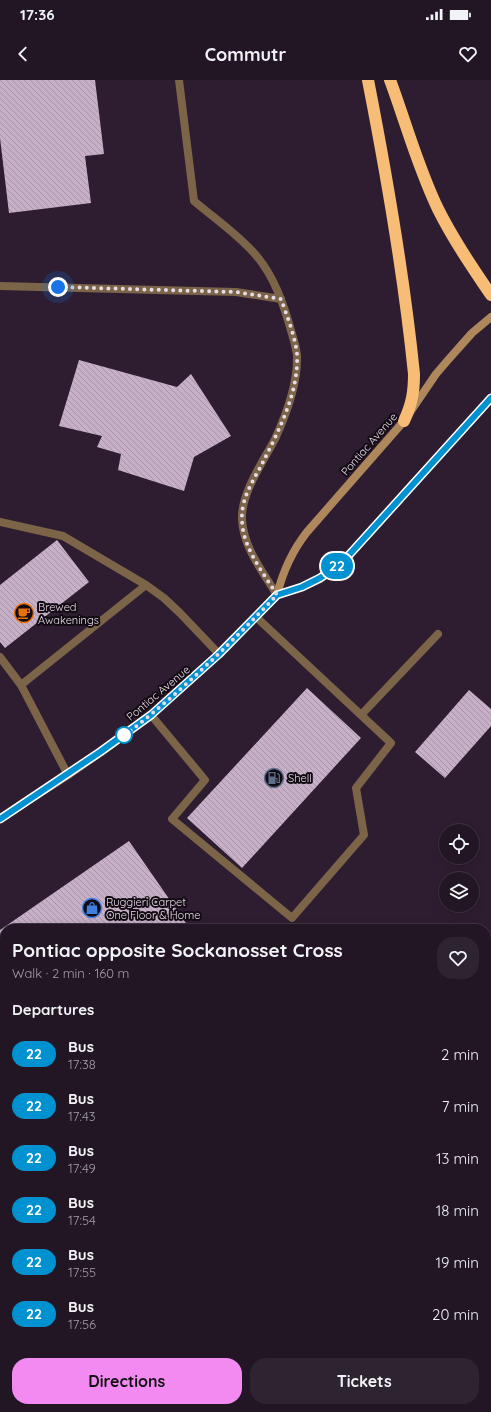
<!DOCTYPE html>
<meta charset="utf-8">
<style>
body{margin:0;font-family:Quicksand,sans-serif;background:#2e2331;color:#f1f3f6;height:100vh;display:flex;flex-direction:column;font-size:15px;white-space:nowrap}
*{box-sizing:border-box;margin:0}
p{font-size:13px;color:#a29fa6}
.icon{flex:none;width:22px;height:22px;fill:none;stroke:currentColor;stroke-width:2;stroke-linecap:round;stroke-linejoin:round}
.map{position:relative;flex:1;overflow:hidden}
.details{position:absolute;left:0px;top:844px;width:491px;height:488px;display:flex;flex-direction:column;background:#221624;border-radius:16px 16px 0 0;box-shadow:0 2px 10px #0003,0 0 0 1px #3f3541}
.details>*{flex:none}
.badge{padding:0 8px;border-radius:13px;font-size:14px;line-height:26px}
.fabs{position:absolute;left:439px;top:744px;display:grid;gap:8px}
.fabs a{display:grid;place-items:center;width:40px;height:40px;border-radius:50%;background:#221624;box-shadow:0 2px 10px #0003,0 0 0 1px #3f3541;font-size:20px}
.you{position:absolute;width:20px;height:20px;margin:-10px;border:3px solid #fff;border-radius:50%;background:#1a73e8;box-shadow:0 0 0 6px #1a73e833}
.map>.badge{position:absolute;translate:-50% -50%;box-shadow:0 0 0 2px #fff}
h2{padding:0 12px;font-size:15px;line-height:36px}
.round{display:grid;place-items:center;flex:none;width:42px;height:42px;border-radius:16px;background:#2e2331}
.overview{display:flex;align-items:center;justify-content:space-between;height:68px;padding:0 12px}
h1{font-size:19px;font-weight:700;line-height:30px}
.button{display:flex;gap:8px;margin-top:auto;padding:8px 12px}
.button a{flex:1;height:46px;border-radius:16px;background:#f28af2;color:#111;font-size:16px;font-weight:700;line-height:46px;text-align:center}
.button a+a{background:#2e2331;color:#f1f3f6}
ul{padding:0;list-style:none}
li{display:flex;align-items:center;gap:12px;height:52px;padding:0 12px}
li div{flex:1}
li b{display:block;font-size:15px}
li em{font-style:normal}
li .badge{min-width:44px;font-weight:700;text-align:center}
.status{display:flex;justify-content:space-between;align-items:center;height:28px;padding:0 20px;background:#221624;direction:ltr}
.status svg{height:11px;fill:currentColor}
header{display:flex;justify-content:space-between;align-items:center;height:52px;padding:0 12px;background:#221624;font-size:18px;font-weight:700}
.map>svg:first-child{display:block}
</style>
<div class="status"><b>17:36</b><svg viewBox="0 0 49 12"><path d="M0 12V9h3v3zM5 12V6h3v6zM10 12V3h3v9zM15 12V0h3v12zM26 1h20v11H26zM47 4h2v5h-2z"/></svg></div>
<header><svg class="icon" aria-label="back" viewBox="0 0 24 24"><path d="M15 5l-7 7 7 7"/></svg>Commutr<svg class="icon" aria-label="heart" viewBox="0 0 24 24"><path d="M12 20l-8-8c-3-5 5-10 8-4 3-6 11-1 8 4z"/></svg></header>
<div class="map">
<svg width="491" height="1332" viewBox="0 0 491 1332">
<defs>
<pattern id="building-back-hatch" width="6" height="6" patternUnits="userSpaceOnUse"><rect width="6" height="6" fill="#c6afc7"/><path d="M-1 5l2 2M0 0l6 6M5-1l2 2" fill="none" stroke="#a694a7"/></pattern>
</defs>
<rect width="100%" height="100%" fill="#2e1d30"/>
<path fill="url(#building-back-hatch)" d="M 0,0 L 95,0 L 104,74 L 85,76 L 91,123 L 9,133 L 0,58 Z
M 79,280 L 177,307 L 191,294 L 231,356 L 194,377 L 184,411 L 118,390 L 121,374 L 97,367 L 102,356 L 59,346 Z
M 57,460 L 89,502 L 5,568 L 0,562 L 0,505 Z
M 307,608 L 361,658 L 242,788 L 187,738 Z
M 469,610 L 491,629 L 491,646 L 445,698 L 415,672 Z
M 129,761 L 190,849 L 5,849 L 5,979 L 0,972 L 0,850 Z
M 491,1003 L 491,1072 L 486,1067 L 486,1009 Z
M 144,1327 L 301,1327 L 303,1332 L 141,1332 L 141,1330 Z"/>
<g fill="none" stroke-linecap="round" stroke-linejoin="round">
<path stroke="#7c6449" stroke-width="8" d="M 179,0 L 194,121 C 214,138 236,153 254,173 C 274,195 284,225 292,254 C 294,260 296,268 297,275 C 298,303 287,333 275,359 C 263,382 241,413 242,439 C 243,467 263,492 277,515
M 0,206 L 236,212 L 281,219
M 0,442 L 63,456 L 146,505 L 164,518 L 180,533 L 219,574
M 0,577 L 21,605 L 68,695
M 21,605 L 146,505
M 151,635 L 205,700 L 172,739 L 292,838 L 364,755 L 356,708 L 391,663 L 256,537
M 361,635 L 438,554
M 486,886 L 491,881
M 486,1190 L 491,1195
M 83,1327 L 84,1332
M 327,1327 L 329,1332
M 443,1327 L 447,1332"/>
<path stroke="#7c6449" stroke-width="8" d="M 0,1239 L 5,1236"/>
<path stroke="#ae885c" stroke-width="8" d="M 277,515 C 283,491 292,471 307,452 L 404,341 L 436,294 L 448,280 L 472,253 L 491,237
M 0,739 L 68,695 L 111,665 L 151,635 L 219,574 L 277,515 L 302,507 L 320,499 L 335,488 L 349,475 L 491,318"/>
<path stroke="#f7bd77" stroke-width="12" d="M 368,0 C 387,97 404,195 414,294 C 414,312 412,324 404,341
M 390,0 C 406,43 418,88 438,129 C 453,159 472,187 491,215"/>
</g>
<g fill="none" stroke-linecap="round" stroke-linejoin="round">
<g stroke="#fff" stroke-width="9">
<path id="line" d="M 0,739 L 100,672 L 151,635 L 219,574 L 277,515 L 302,507 L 320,498 L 335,488 L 349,475 L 491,318"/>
</g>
<use href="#line" stroke="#0092d0" stroke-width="6"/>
<path stroke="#e7dbe8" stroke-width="4" stroke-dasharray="0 7.2" d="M 58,207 L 236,212 L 281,219 C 287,236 295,256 297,274 C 299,313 278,352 261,386 C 252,402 241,420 242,439 C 242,467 263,492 277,515 C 228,566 178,615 121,658 L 124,655"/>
</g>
<defs>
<g id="cafe-ring" transform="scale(1)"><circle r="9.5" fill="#120b13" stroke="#e8710a" stroke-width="1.5"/><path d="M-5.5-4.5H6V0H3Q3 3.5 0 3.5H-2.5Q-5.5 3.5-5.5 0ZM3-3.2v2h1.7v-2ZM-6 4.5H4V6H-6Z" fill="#e8710a"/></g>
<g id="fuel-ring" transform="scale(1)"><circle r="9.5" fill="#120b13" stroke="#5c6f8a" stroke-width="1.5"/><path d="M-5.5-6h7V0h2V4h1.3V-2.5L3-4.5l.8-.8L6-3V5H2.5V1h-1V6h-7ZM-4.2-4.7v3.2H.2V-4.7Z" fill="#5c6f8a"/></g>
<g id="shop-ring" transform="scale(1)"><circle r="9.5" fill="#120b13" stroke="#3f7fe0" stroke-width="1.5"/><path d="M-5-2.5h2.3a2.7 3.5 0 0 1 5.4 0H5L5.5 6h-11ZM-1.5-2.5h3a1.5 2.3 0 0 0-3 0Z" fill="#3f7fe0"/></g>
</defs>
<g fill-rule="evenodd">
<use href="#cafe-ring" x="24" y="533"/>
<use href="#fuel-ring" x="274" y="698"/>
<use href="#shop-ring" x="92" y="828"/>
</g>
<circle fill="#fff" stroke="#0092d0" stroke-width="2" cx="124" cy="655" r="8"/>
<g text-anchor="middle" stroke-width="4" stroke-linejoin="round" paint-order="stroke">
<g font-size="11" fill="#e7dbe8" stroke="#120b13">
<text transform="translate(369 364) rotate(-49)" y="4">Pontiac Avenue</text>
<text transform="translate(158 613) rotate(-40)" y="4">Pontiac Avenue</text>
</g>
<g font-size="11" fill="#e7dbe8" stroke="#120b13" text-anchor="start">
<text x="38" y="531">Brewed<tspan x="38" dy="13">Awakenings</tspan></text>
<text x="288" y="702">Shell</text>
<text x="106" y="826">Ruggieri Carpet<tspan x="106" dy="13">One Floor &amp; Home</tspan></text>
</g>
</g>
</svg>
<div class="fabs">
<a><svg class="icon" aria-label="locate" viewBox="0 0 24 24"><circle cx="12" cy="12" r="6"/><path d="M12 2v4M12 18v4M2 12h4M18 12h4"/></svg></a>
<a><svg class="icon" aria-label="layers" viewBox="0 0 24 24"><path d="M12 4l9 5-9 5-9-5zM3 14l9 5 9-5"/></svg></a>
</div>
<div class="you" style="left:58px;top:207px"></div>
<b class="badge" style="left:337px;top:486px;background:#0092d0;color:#fff">22</b>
<section class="details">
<div class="overview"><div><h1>Pontiac opposite Sockanosset Cross</h1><p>Walk · 2 min · 160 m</p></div><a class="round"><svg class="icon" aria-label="heart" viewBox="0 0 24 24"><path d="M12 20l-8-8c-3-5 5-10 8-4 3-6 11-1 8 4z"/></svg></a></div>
<h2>Departures</h2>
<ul>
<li><span class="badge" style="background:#0092d0;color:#fff">22</span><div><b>Bus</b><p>17:38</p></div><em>2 min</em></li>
<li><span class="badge" style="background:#0092d0;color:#fff">22</span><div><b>Bus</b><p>17:43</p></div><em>7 min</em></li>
<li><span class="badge" style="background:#0092d0;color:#fff">22</span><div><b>Bus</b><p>17:49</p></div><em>13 min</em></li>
<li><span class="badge" style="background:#0092d0;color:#fff">22</span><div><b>Bus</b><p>17:54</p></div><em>18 min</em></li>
<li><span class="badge" style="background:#0092d0;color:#fff">22</span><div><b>Bus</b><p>17:55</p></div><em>19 min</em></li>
<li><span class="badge" style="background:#0092d0;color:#fff">22</span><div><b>Bus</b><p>17:56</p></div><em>20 min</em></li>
</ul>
<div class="button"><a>Directions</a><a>Tickets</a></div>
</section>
</div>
